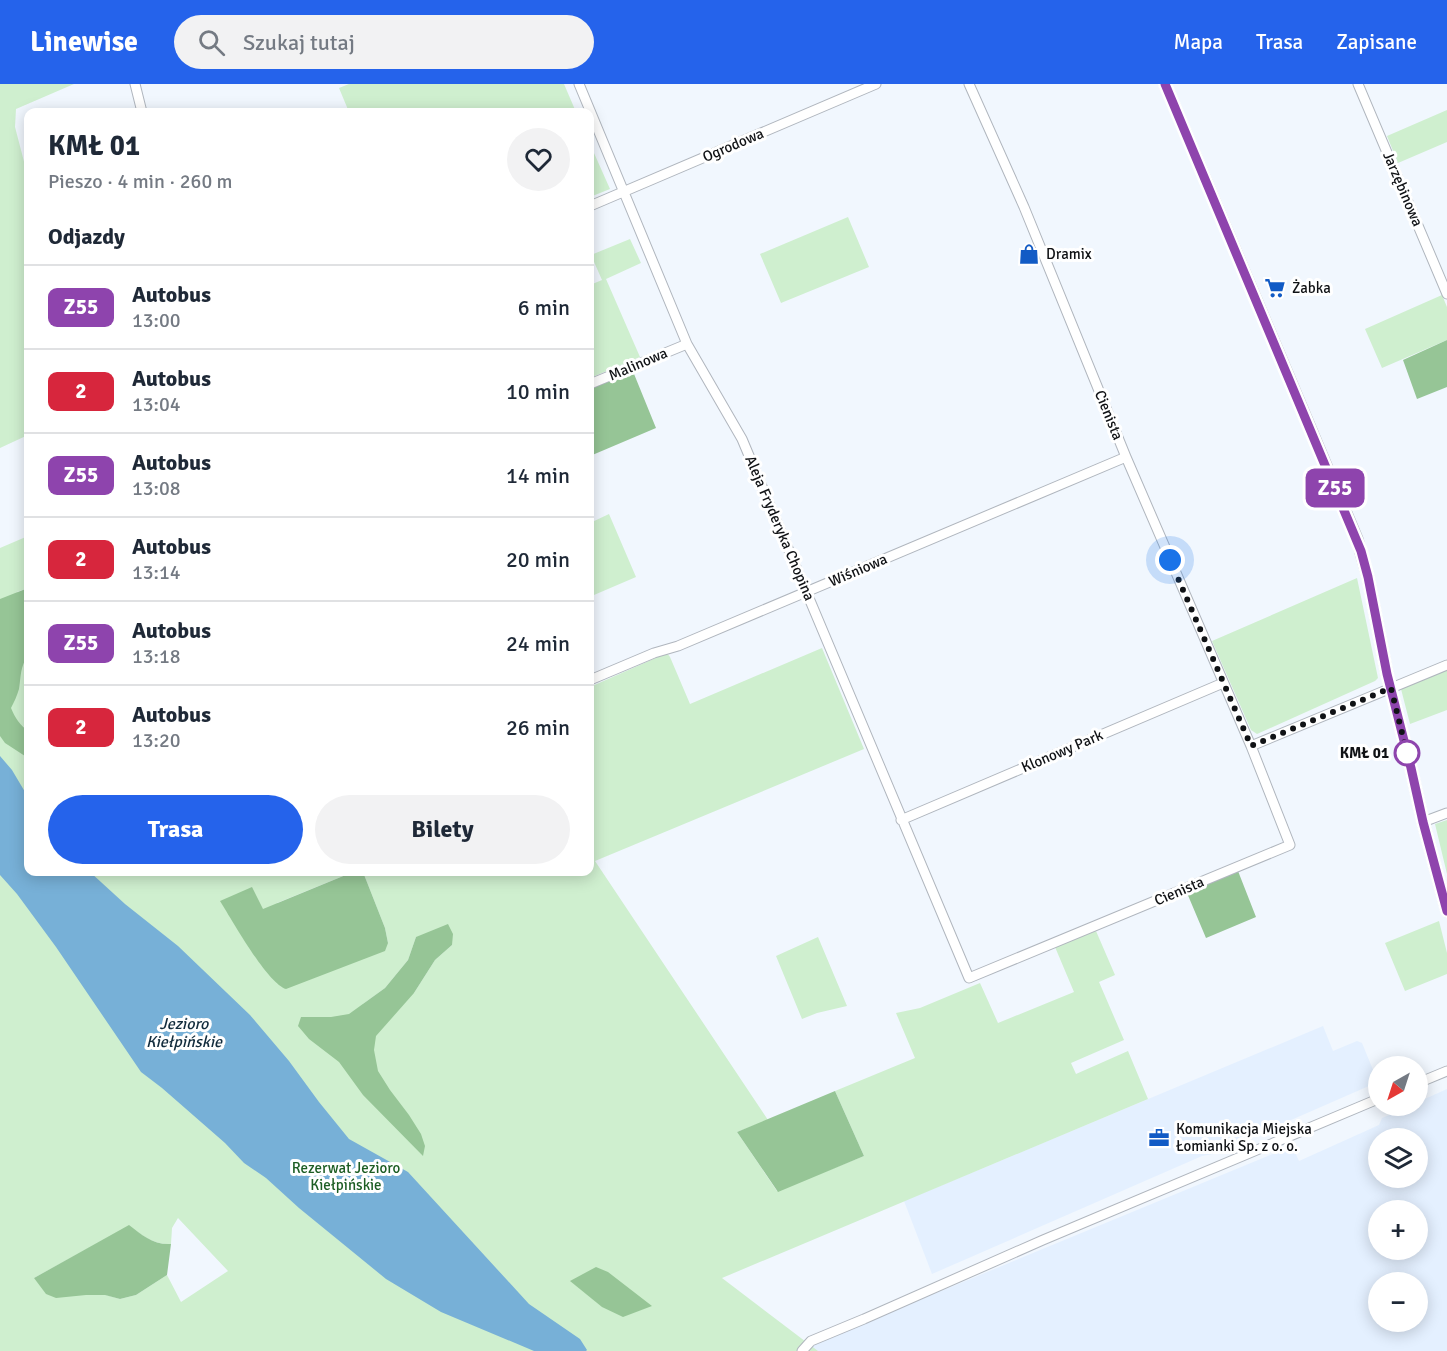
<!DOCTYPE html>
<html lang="pl">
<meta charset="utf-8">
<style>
body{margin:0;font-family:Signika,sans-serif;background:#f2f2f3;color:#1f2937;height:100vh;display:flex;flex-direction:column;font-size:22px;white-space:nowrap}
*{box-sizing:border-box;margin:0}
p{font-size:20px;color:#747a83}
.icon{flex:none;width:33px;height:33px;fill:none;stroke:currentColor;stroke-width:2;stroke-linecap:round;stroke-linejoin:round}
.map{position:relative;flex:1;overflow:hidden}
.side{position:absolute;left:24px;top:24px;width:570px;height:768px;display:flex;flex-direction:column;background:#fff;border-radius:12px;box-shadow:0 3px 15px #0003}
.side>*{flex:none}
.badge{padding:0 12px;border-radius:9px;font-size:21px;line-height:39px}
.needle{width:39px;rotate:219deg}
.fabs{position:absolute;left:1368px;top:972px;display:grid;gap:12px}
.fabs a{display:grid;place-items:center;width:60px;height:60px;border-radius:50%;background:#fff;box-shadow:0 3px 15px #0003;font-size:30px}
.you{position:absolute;width:30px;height:30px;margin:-15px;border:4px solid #fff;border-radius:50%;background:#1a73e8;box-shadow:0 0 0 9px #1a73e833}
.map>.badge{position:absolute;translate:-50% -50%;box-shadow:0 0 0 3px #fff}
h2{padding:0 24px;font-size:22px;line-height:54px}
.round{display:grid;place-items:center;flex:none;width:63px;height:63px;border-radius:32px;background:#f2f2f3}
.summary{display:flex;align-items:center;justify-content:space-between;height:102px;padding:0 24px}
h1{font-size:28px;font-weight:800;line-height:45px}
.action{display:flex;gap:12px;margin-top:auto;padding:12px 24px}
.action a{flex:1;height:69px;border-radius:36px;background:#2563eb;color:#fff;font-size:24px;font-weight:800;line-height:69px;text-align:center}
.action a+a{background:#f2f2f3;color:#1f2937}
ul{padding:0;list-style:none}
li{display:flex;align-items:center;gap:18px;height:84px;padding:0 24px;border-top:2px solid #e0e1e3}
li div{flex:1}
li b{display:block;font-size:22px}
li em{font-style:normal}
li .badge{min-width:66px;font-weight:700;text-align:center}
header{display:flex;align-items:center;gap:36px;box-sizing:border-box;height:84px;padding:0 30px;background:#2563eb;color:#fff}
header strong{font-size:28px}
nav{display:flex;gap:33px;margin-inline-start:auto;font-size:21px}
.search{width:420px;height:54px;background:#f2f2f3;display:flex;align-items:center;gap:15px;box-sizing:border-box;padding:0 21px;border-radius:33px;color:#747a83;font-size:22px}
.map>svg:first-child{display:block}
</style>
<header>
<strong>Linewise</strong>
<div class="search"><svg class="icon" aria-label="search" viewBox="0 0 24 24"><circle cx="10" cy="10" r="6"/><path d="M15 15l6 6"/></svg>Szukaj tutaj</div>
<nav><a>Mapa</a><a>Trasa</a><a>Zapisane</a></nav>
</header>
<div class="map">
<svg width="1447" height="1267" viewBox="0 0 1447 1267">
<rect width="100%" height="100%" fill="#f1f7fe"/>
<path fill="#e4f0ff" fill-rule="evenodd" d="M 1323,942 L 1333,967 L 1357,957 L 1362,959 L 1378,998 L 1213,1070 L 1202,1072 L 932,1190 L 904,1117 Z
M 1447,1005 L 1447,1267 L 809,1267 L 813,1260 L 1292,1062 L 1299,1077 L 1379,1041 L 1382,1034 L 1411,1022 L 1418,1022 L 1418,1018 ZM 1378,1054 L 1418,1054 L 1418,1094 L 1378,1094 ZM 1378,1126 L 1418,1126 L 1418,1166 L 1378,1166 ZM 1378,1198 L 1418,1198 L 1418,1238 L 1378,1238 Z"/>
<path fill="#cfefcf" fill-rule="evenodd" d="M 0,0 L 74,0 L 16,25 L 15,43 L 28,93 L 28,351 L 0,364 Z
M 349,0 L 564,0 L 576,28 L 349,28 L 339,4 Z
M 1447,26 L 1447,58 L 1398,79 L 1387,52 Z
M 590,60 L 610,105 L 590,113 Z
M 848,133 L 869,183 L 781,219 L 760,170 Z
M 630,155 L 641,179 L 606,195 L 640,273 L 590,294 L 590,201 L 602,196 L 591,171 Z
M 1442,211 L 1447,223 L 1447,256 L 1382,284 L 1365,245 Z
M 609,430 L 636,493 L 594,511 L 590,501 L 590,439 Z
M 28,452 L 28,504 L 17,508 L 28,545 L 28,788 L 353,788 L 277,819 L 388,859 L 385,844 L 363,788 L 590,788 L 590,603 L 667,569 L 670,573 L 690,620 L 822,564 L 864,665 L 595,777 L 768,1036 L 737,1048 L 777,1107 L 864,1072 L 835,1007 L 915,974 L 896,929 L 920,924 L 980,899 L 998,939 L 1074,908 L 1055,863 L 1096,847 L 1115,891 L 1099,898 L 1124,956 L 1071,979 L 1076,990 L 1128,967 L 1148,1015 L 722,1194 L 818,1267 L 0,1267 L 0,464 ZM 416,853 L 452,861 L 435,876 L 414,909 L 363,920 L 385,904 L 408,876 ZM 178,1134 L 228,1187 L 181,1218 L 167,1191 L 136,1211 L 120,1215 L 106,1211 L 86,1211 L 34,1194 L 129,1142 C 142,1151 153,1161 171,1160 L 172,1144 Z
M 1357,494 L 1378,594 L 1375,597 L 1257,650 L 1251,646 L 1212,557 Z
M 1447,586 L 1447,626 L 1410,640 L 1401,605 Z
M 1447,736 L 1447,790 L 1435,740 Z
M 1439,837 L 1447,869 L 1447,890 L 1405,907 L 1385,859 Z
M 818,853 L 847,922 L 817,929 L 802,935 L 776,872 Z"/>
<path fill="#96c596" d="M 1447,256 L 1447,303 L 1417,315 L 1403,276 Z
M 632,285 L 656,344 L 590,372 L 590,302 Z
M 28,504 L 28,572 C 20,582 21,593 19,605 C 17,612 14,618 11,624 C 15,634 20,641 28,647 L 28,674 L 5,659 L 0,652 L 0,515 Z
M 1238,787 L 1256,833 L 1206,854 L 1187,809 Z
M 353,788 L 363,788 L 385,844 L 388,859 L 385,867 L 286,905 C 267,899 232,836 220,817 L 252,803 L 263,825 Z
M 448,840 L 453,850 L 452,861 L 435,876 L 414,909 L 376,952 L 374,966 L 378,987 L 390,1006 L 409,1031 L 421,1050 L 425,1062 L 423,1072 L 363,1011 L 339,978 L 309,955 L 298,942 L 301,933 L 331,933 L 349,930 L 385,904 L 408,876 L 416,853 Z
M 835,1007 L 864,1072 L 778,1108 L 737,1048 Z
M 129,1141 C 142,1151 153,1161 171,1160 L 167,1191 L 136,1211 L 120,1215 L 105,1211 L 86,1211 L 56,1214 L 46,1210 L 34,1194 Z
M 596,1183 L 608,1188 L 652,1222 L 623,1233 L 602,1223 L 570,1197 Z"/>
<path fill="#77b0d7" d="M 0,672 L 12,686 L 28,713 L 28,788 L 90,788 L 125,820 L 178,862 L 250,931 L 289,977 L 319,1018 L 349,1055 L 408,1088 L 529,1220 L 580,1255 L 587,1266 L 586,1267 L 534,1267 L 441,1228 L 386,1195 L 299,1124 L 266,1094 L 244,1079 L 225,1059 L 162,1004 L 141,988 L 56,863 L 17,810 L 0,791 Z"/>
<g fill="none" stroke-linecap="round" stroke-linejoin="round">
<g stroke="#b0b6be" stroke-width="11">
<path id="minor" d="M 135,0 L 142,28
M 579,0 L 687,260 L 742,355 L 969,894 L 1290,761 L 1251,662 L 1126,373 L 1024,123 L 969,0
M 1358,0 L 1447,210
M 590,122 L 876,0
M 590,300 L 687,260
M 590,596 L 654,569 L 678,562 L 1126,373
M 1251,662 L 1447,581
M 901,736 L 1223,599
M 1423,738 L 1447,729
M 1418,999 L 1447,987
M 802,1267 L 811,1257 L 864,1235 L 1043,1156 L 1378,1015"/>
</g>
<g stroke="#b0b6be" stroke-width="13">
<path id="tertiary" d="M 1165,0 L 1357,455 L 1368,493 L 1387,590 L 1411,684 L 1423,738 L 1447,827"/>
</g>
<use href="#minor" stroke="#fff" stroke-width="9"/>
<use href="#tertiary" stroke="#fff" stroke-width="10"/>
</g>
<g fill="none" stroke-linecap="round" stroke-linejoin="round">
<g stroke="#fff" stroke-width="14">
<path id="line" d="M 1165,0 L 1361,467 L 1368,493 L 1387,590 L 1411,684 L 1423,738 L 1447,827"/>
</g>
<use href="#line" stroke="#8e44ad" stroke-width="9"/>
<path stroke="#101215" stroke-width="6" stroke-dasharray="0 10.8" d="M 1170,476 L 1251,662 L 1391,604 L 1407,669"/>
</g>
<defs>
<g id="shop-bare" transform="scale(1.62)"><path d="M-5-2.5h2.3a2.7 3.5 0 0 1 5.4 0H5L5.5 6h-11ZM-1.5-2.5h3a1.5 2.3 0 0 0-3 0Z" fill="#125bc5" stroke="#fff" stroke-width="2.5" paint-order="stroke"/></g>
<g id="supermarket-bare" transform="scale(1.62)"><path d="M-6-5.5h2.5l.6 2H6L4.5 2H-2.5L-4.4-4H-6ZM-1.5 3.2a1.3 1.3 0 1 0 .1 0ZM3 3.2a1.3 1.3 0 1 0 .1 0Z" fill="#125bc5" stroke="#fff" stroke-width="2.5" paint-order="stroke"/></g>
<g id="office-bare" transform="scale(1.62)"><path d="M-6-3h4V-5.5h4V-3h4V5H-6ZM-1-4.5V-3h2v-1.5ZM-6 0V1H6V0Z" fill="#125bc5" stroke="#fff" stroke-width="2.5" paint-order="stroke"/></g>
</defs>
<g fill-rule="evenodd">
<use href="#shop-bare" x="1029" y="170"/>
<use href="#supermarket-bare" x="1275" y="204"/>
<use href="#office-bare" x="1159" y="1054"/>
</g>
<circle fill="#fff" stroke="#8e44ad" stroke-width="3" cx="1407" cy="669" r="12"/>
<g text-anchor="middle" stroke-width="6" stroke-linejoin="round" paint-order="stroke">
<g font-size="15" fill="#101215" stroke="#fff">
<text transform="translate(733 61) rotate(-23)" y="5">Ogrodowa</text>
<text transform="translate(1403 105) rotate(67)" y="5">Jarzębinowa</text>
<text transform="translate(638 280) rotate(-23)" y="5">Malinowa</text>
<text transform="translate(1109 331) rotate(68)" y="5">Cienista</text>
<text transform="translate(780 444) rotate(67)" y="5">Aleja Fryderyka Chopina</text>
<text transform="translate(858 486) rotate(-23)" y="5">Wiśniowa</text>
<text transform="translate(1062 667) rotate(-23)" y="5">Klonowy Park</text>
<text transform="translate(1179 807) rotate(-23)" y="5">Cienista</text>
</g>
<g font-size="15" fill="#101215" stroke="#fff" text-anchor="start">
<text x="1046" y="175">Dramix</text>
<text x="1292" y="209">Żabka</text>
<text x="1176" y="1050">Komunikacja Miejska<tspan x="1176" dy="17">Łomianki Sp. z o. o.</tspan></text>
</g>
<g font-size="15" font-weight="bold" fill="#101215" stroke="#fff" text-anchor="end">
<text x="1389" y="674">KMŁ 01</text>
</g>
<g font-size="15" fill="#1c5d23" stroke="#fff">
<text x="346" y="1089">Rezerwat Jezioro<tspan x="346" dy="17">Kiełpińskie</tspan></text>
</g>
<g font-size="16" font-style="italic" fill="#122c3d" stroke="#fff">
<text x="184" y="945">Jezioro<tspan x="184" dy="18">Kiełpińskie</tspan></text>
</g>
</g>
</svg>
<div class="fabs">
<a><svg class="needle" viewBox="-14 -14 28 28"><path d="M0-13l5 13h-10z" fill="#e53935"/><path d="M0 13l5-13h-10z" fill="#747a83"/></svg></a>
<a><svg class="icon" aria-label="layers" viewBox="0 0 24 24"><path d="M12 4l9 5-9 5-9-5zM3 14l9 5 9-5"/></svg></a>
<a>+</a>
<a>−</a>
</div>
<div class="you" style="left:1170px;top:476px"></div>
<b class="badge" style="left:1335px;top:404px;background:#8e44ad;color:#fff">Z55</b>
<section class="side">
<div class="summary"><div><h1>KMŁ 01</h1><p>Pieszo · 4 min · 260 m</p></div><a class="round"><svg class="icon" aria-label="heart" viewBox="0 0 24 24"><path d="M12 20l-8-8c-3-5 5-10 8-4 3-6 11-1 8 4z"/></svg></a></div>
<h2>Odjazdy</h2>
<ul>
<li><span class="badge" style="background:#8e44ad;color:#fff">Z55</span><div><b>Autobus</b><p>13:00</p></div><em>6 min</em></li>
<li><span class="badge" style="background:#d7263d;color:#fff">2</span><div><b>Autobus</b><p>13:04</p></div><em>10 min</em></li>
<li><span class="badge" style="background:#8e44ad;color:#fff">Z55</span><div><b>Autobus</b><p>13:08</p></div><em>14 min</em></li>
<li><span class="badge" style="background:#d7263d;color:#fff">2</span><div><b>Autobus</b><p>13:14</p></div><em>20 min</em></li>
<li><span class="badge" style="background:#8e44ad;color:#fff">Z55</span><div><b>Autobus</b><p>13:18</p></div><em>24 min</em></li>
<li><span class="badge" style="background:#d7263d;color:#fff">2</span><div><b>Autobus</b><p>13:20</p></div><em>26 min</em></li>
</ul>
<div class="action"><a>Trasa</a><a>Bilety</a></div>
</section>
</div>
